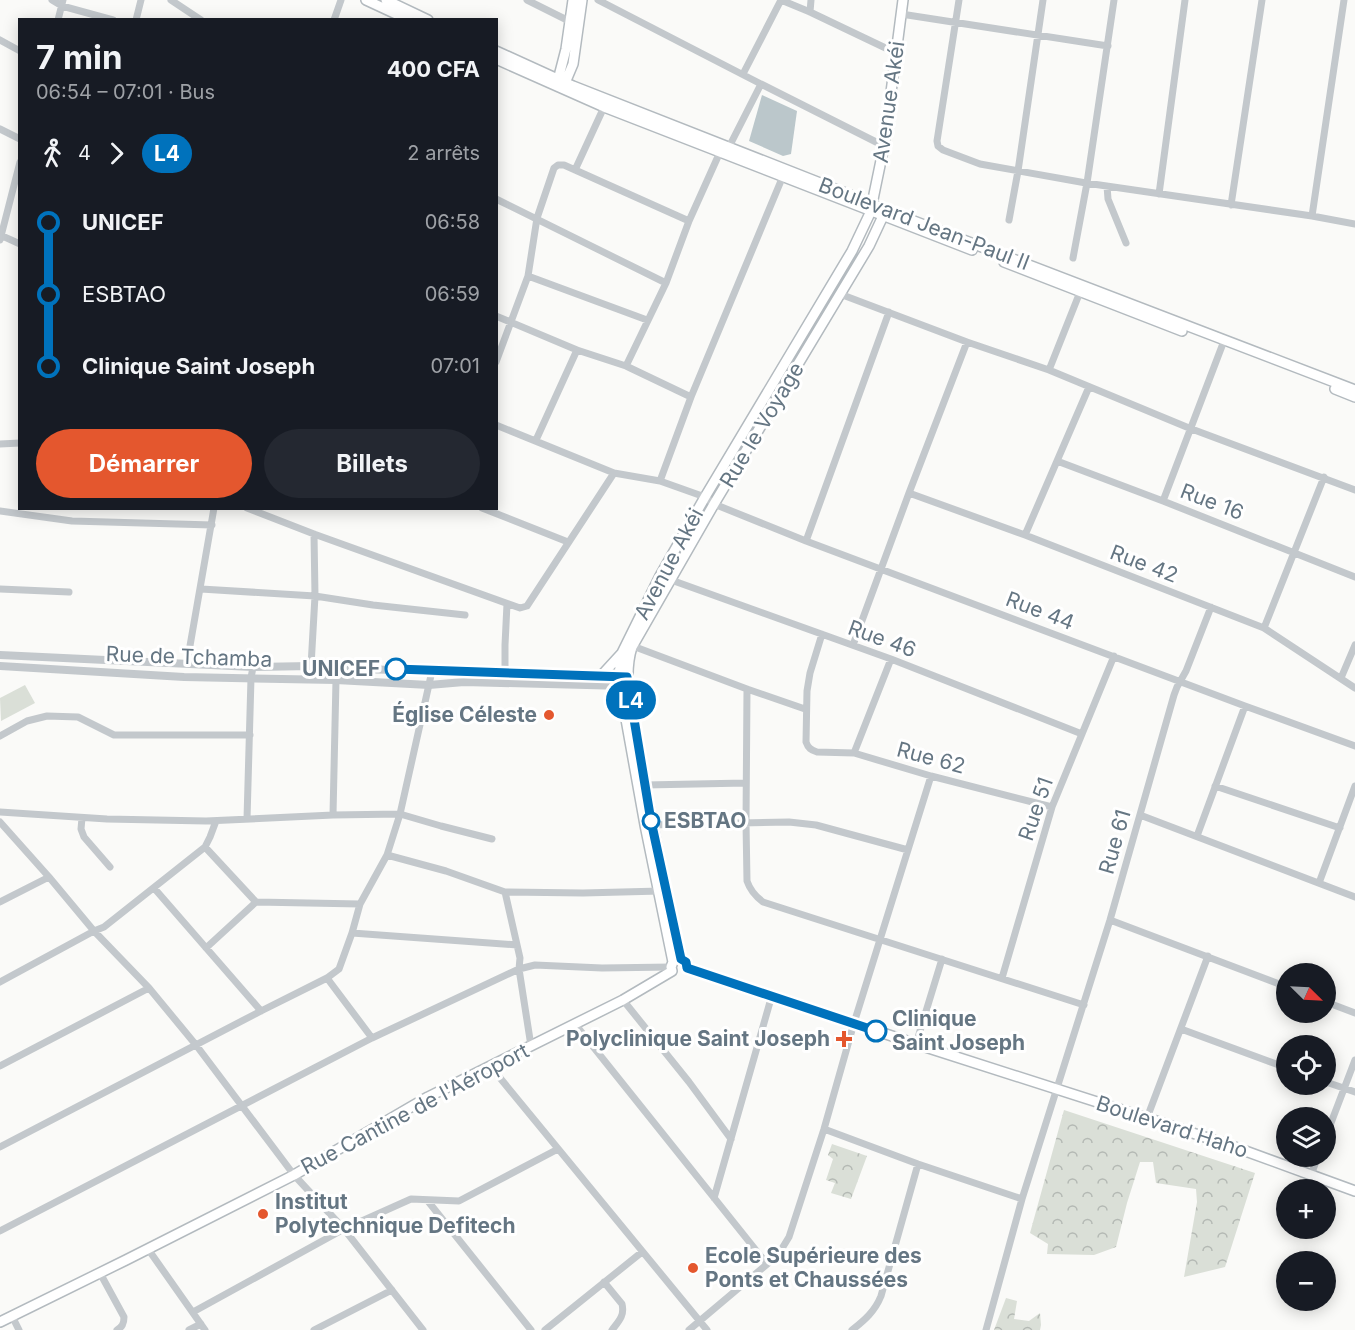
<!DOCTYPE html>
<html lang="fr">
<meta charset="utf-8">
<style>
body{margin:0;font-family:Inter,sans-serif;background:#242831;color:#f1f3f6;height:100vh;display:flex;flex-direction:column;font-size:22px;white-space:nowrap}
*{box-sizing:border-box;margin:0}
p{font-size:20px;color:#9ea1a6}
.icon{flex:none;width:33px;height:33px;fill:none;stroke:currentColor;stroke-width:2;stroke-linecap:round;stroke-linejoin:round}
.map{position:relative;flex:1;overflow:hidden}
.panel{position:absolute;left:18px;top:18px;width:480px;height:492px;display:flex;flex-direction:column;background:#171b24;border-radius:0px;box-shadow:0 3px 15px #0003}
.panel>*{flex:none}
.badge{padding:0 12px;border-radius:20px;font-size:21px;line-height:39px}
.needle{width:39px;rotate:114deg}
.tools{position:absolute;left:1276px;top:963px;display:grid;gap:12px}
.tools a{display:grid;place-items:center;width:60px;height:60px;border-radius:50%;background:#171b24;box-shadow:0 3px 15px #0003;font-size:30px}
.map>.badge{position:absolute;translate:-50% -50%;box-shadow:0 0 0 3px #fff}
.legs{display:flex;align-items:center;gap:9px;height:66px;padding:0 18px;font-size:20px}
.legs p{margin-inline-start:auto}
.head{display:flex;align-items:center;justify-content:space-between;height:102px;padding:0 18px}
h1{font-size:33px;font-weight:700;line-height:45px}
.primary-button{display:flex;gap:12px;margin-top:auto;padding:12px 18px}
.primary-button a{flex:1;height:69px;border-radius:36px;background:#e4572e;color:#fff;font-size:24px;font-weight:700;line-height:69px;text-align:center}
.primary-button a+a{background:#242831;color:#f1f3f6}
ul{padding:0 18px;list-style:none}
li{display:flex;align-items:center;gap:21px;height:72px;font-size:22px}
li i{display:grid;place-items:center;width:9px;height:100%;margin:0 8px;background:currentColor}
li i::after{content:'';width:15px;height:15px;margin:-8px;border:4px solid;border-radius:50%;background:#171b24}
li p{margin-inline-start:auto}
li:first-child i{background:linear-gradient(#0000 50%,currentColor 0)}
li:last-child i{background:linear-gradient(currentColor 50%,#0000 0)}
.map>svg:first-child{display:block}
</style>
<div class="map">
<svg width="1355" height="1330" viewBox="0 0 1355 1330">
<defs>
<pattern id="park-crowns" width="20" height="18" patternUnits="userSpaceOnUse" patternTransform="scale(1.5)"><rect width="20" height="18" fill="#dadfd7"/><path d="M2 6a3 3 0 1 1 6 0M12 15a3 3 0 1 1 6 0" fill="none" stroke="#b4b9b4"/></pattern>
</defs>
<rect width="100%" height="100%" fill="#fafaf8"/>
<path fill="#dadfd7" d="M 25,685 L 35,703 L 1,721 L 0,698 Z"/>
<path fill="url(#park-crowns)" d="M 1064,1110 L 1255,1173 L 1225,1267 L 1184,1277 L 1197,1202 L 1196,1189 L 1156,1183 L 1153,1162 L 1140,1162 L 1127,1203 L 1116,1247 L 1094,1255 L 1047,1254 L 1048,1244 L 1030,1233 Z
M 832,1144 L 867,1156 L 851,1199 L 831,1193 L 835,1183 L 826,1180 L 833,1159 L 828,1155 Z
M 1006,1298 L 1017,1301 L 1014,1319 L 1029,1321 L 1040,1313 L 1041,1325 L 1040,1330 L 994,1330 Z"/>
<path fill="#bbc7cb" d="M 762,95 L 797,111 L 791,154 L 783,156 L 749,141 Z"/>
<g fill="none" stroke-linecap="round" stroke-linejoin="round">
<g stroke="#b3babf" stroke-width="12">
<path id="secondary" d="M 366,0 L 409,20
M 386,0 L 428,20
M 496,51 L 573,86 L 843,192 L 880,208 L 1355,390
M 496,59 L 604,107 L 972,250
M 558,83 L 558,80 L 566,49 L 573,0
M 566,88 L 565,83 L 573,64 L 582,0
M 872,204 L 884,146 L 903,0
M 1004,262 L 1182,331
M 1335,389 L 1355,397
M 600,677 L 622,653
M 681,959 C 666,888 650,818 638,747 C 633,714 622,679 632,647 L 714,504 L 869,246 L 883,216 L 881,210
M 681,959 L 686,962 L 687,968 L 916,1044 L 1147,1118 L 1229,1145 L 1355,1191
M 672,971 L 671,967 L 673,962 L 645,825 L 620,686 L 619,674 L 622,653 L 660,576 L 705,497 L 852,251 L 871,211 L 870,205
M 0,1322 L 126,1260 L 294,1175 L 428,1097 L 623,1000 L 672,971"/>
</g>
<path stroke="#c3c8cc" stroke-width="7" d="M 52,0 L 62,6 L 113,20
M 171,0 L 201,20
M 527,0 L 573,23
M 598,0 L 761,84
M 959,0 L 937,141 L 938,146 L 943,150 L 980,164 L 1086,183 L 1312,216 L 1355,224
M 810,12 L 811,0
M 901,14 L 1108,46
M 58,20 L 63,0
M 136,20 L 141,0
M 334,20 L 341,0
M 0,40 L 20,51
M 743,74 L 781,0 L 810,12 L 896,53
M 0,129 L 20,139
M 729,147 L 761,84 L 884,146
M 575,170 L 604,107
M 1107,186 L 1108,199 L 1126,243
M 1159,194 L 1185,0
M 496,199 L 666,283
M 1231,205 L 1262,0
M 1312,216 L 1344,0
M 1009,220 L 1018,171 L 1043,0
M 0,235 L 20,244
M 0,240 L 20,162
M 1073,258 L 1087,183 L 1114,0
M 528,276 L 647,320
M 840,294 L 967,342 L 1049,370 L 1189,428 L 1355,490
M 496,316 L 577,350 L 626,366 L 691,397
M 496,362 L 528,276 L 537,218 L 554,168 L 558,165 L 564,165 L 689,221
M 626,366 L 666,283 L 689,221 L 720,152
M 1049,370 L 1080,292
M 496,425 L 614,473 L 660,481 L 705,497 L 714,504 L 806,541 L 1245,706 L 1355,746
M 536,440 L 577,350
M 0,444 L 20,443
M 1057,461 L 1163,501 L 1355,577
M 660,481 L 691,397 L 783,176
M 909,493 L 1025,535 L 1264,628 L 1355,688
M 1163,501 L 1222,346
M 247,508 L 314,534 L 520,608 L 527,606 L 614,473
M 482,508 L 568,542
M 0,511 L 72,521 L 212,525
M 1025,535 L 1089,387
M 806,541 L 889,312
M 660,576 L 891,659 L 1082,734
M 0,589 L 69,592
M 201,589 L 315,596 L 373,605 L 465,615
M 1264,628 L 1324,477
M 822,634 L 810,673 L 807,691 L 806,742 C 808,748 811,750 817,752 L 854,753 L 931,776 L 1052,807
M 630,645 L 747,689 L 805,709
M 853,645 L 909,493 L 967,342
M 187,663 L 214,508
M 311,666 L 315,596 L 314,534
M 505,672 L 505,645 L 507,604
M 1341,678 L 1355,645
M 747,689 L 746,823 L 747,881 C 750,890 755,896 763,902 L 1084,1005
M 0,736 L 27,721 L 47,716 L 78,717 L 114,735 L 250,735
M 854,753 L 891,659
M 645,785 L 746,783
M 1215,786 L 1340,828
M 0,812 L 107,819 L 206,821 L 333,815 L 400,814 L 441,826 L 492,839
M 333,815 L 336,680
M 1140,815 L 1355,897
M 82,818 L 81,829 L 84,837 L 110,867
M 247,819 L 251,678 L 253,667
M 0,822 L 49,877 L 94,931 L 149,988 L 196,1045 L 294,1175 L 344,1229 L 423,1330
M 648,825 L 789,822 L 816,825 L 908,850
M 1197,836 L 1245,706
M 205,847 L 256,902
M 387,855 L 446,871 L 505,892 L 583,893 L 661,891
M 1319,883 L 1355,786
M 154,888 L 261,1011
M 505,892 L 520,958 L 519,969 L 531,1046
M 0,902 L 49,877
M 1110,920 L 1287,987
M 352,933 L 517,945
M 206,948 L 256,902 L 360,904
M 327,978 L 372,1038
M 1002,978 L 1052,807 L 1114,656
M 0,982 L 94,931 L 104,927 L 205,847 L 210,837 L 216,821
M 623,1000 L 689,1082 L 731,1139
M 1326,1002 L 1355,1013
M 575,1024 L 767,1264
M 1181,1029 L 1287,1068
M 916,1044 L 942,959
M 0,1066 L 149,988
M 491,1067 L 707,1330
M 1326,1082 L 1355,1092
M 1147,1118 L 1208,956
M 824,1129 L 918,1164 L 1022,1199
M 1326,1136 L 1355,1060
M 0,1147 L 261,1011 L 327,978 L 339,969 L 352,933 L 360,904 L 387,855 L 400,814 L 432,671
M 1311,1175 L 1318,1156
M 714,1198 L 772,995
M 427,1200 L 531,1330
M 0,1231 L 372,1038 L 519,969 L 535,965 L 602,968 L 671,967
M 148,1249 L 205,1330
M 100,1273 L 124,1317 C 124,1324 122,1327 117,1330
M 604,1282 L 622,1304 C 625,1316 618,1322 612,1330
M 193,1312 L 344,1229 L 411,1199 L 459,1201 L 558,1149
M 12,1316 L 19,1330
M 189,1330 L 201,1324
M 314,1330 L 392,1290
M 545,1330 L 642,1252
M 689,1330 L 778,1255 L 789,1237 L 824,1129 L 854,1023 L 931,776
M 852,1330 C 865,1320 875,1311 881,1296 L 918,1164
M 986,1330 L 1022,1199 L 1110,920 L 1174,695 L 1177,687 L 1186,671 L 1211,607"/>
<path stroke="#c3c8cc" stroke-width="8" d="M 0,655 L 253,667 L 311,666 L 348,669 L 505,672 L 626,677
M 0,666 L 184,677 L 336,680 L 429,685 L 464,682 L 626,686"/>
<use href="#secondary" stroke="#fff" stroke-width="9"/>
</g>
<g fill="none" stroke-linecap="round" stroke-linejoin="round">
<g stroke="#fff" stroke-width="14">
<path id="line-1" d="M 396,669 L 627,677 L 651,821 L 681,959 L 686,962 L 687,968 L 876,1031"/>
</g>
<use href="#line-1" stroke="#0072bc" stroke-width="9"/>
</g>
<g fill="#fff" stroke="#0072bc" stroke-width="3">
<circle cx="396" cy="669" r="10"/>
<circle cx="651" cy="821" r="8"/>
<circle cx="876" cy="1031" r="10"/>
</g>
<g fill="#e4572e" stroke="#fff" stroke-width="2">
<circle cx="549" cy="715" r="6"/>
<path d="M841 1030h6v6h6v6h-6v6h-6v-6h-6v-6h6z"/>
<circle cx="263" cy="1214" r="6"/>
<circle cx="693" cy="1268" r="6"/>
</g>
<g text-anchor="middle" stroke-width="6" stroke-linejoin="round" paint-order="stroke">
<g font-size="21" fill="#657683" stroke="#fff">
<text transform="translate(889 102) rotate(-82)" y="7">Avenue Akéi</text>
<text transform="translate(924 224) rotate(21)" y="7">Boulevard Jean-Paul II</text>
<text transform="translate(762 425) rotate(-59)" y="7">Rue le Voyage</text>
<text transform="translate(1212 502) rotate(21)" y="7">Rue 16</text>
<text transform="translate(669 564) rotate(-62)" y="7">Avenue Akéi</text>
<text transform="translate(1144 564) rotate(21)" y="7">Rue 42</text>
<text transform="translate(1040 611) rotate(21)" y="7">Rue 44</text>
<text transform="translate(882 639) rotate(20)" y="7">Rue 46</text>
<text transform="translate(189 657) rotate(2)" y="7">Rue de Tchamba</text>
<text transform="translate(931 758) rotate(15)" y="7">Rue 62</text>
<text transform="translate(1036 809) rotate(-71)" y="7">Rue 51</text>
<text transform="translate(1115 842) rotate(-74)" y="7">Rue 61</text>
<text transform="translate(415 1109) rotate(-28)" y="7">Rue Cantine de l'Aéroport</text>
<text transform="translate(1172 1127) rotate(18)" y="7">Boulevard Haho</text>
</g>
<g font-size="21" font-weight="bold" fill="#657683" stroke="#fff" text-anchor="start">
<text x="380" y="676" text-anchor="end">UNICEF</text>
<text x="664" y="828">ESBTAO</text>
<text x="892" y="1026">Clinique<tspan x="892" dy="24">Saint Joseph</tspan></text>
</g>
<g font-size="21" font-weight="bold" fill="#657683" stroke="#fff" text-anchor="end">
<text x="537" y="722">Église Céleste</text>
<text x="830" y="1046">Polyclinique Saint Joseph</text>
<text x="275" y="1209" text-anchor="start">Institut<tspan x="275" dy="24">Polytechnique Defitech</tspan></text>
<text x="705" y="1263" text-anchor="start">Ecole Supérieure des<tspan x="705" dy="24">Ponts et Chaussées</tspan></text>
</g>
</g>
</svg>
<div class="tools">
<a><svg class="needle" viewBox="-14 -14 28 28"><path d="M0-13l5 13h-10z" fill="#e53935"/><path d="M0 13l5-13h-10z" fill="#9ea1a6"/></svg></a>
<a><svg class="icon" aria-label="locate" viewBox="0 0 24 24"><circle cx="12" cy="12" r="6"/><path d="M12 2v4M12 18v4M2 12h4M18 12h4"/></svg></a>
<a><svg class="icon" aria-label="layers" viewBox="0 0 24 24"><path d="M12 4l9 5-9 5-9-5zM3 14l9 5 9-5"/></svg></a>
<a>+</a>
<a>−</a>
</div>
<b class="badge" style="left:631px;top:700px;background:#0072bc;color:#fff">L4</b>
<section class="panel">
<div class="head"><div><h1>7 min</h1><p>06:54 – 07:01 · Bus</p></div><b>400 CFA</b></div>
<div class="legs"><svg class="icon" aria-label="walk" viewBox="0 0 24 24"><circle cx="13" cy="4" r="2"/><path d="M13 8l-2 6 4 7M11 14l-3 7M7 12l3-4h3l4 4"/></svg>4<svg class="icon" aria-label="forward" viewBox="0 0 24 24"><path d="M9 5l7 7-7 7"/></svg><b class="badge" style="background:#0072bc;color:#fff">L4</b><p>2 arrêts</p></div>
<ul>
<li><i style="color:#0072bc"></i><b>UNICEF</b><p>06:58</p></li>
<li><i style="color:#0072bc"></i><span>ESBTAO</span><p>06:59</p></li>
<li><i style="color:#0072bc"></i><b>Clinique Saint Joseph</b><p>07:01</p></li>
</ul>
<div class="primary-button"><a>Démarrer</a><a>Billets</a></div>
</section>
</div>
